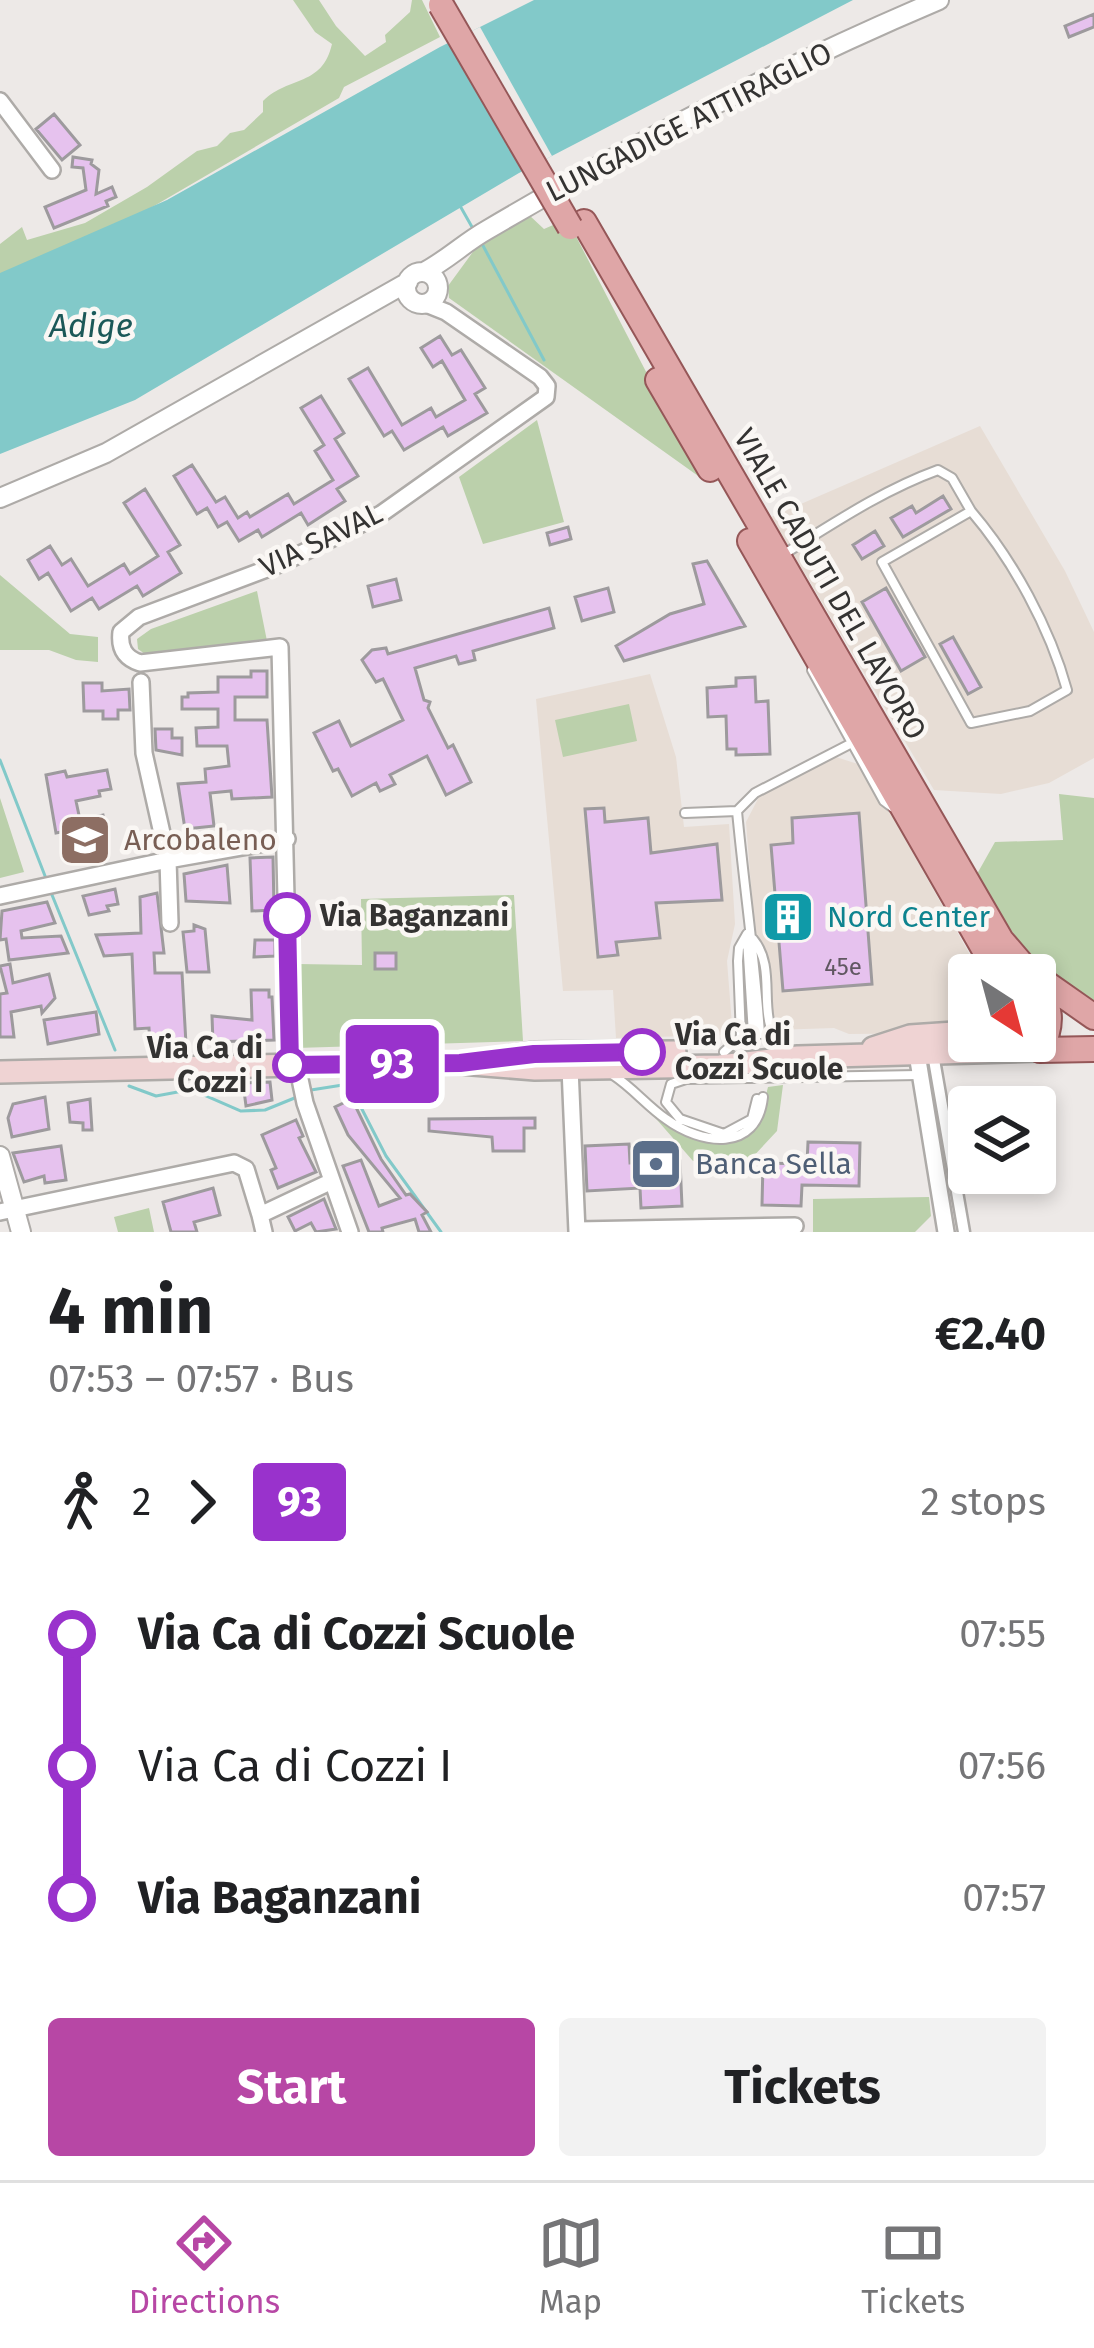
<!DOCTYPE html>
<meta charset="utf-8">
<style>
body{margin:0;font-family:"Fira Sans",sans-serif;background:#f2f2f2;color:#202124;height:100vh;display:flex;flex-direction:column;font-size:45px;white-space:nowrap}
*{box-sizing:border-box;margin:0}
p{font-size:39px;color:#757577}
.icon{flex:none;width:66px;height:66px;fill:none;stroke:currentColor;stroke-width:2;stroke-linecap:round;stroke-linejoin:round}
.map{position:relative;height:1232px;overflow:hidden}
.details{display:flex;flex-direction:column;background:#fff;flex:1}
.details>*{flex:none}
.badge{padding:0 24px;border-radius:9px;font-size:42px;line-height:78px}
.needle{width:78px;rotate:144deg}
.buttons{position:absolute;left:948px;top:954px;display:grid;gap:24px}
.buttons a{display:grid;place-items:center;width:108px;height:108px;border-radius:12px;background:#fff;box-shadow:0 6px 18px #0003;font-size:60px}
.map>.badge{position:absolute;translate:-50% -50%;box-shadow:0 0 0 6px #fff}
.legs{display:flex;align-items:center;gap:18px;height:132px;padding:0 48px;font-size:39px}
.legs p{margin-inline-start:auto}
.headline{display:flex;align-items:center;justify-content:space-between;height:204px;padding:0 48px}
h1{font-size:66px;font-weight:700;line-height:90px}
.cta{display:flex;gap:24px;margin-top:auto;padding:24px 48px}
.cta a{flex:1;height:138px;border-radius:12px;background:#b747a5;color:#fff;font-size:48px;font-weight:700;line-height:138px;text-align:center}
.cta a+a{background:#f2f2f2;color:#202124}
ul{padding:0 48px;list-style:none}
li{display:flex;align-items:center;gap:42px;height:132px;font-size:45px}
li i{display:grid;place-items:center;width:18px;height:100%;margin:0 15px;background:currentColor}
li i::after{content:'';width:30px;height:30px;margin:-15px;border:9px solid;border-radius:50%;background:#fff}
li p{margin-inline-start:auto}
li:first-child i{background:linear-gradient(#0000 50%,currentColor 0)}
li:last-child i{background:linear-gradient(currentColor 50%,#0000 0)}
.menu{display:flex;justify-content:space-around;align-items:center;height:168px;border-top:3px solid #e0e0e0;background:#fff;font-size:33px;color:#757577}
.menu a{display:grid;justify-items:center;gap:6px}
.menu .current{color:#b747a5}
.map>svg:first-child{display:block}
</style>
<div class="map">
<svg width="1094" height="1232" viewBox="0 0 1094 1232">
<rect width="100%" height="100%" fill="#ede9e7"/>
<path fill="#e7ddd5" d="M 980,426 L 1065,571 L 1094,632 L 1094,758 L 1049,783 L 1001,794 L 934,790 L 771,517 Z
M 650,674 L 676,757 L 684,827 L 729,824 L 735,924 L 727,961 L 732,1025 L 724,1035 L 616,1038 L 613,990 L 563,991 L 536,699 Z
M 836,757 L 864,766 L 974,962 L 977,975 L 969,975 L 969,1021 L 951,1033 L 849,1034 L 834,1028 L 774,1030 L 754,926 L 746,822 L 761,793 Z"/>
<path fill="#bbd0ab" d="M 293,0 L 319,0 L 336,26 L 365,56 L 386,42 L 385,35 L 410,12 L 412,0 L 422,0 L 440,37 L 344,87 L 339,98 L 106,234 L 0,278 L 0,244 L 22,227 L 27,240 L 85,223 L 147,187 L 197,151 L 217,146 L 230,133 L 244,130 L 263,112 L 263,101 C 290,75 322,87 332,44 L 315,32 Z
M 529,215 L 544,229 L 567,219 L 701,478 L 449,298 L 448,286 L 478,245 Z
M 537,420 L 564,522 L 483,544 L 459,477 Z
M 0,575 L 70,634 L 98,637 L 98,662 L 76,660 L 49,650 L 0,650 Z
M 257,591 L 267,641 L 149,657 L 138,649 L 137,639 L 151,629 Z
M 629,704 L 637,741 L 563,757 L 555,720 Z
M 1059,794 L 1094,798 L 1094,1008 L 1047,976 L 1011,930 L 977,874 L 995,842 L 1063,840 Z
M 0,798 L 24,872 L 0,878 Z
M 514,895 L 523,1041 L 296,1048 L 297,964 L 362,965 L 361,899 Z
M 783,1085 L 777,1131 L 750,1160 L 693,1161 L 651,1113 C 681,1133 734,1166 760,1122 C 766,1111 765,1096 768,1087 Z
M 929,1197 L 931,1216 L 915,1232 L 813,1232 L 813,1199 Z
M 149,1208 L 154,1232 L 118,1232 L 114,1217 Z"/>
<path fill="#82c9c9" d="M 534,0 L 853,0 L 519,173 L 135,400 L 0,454 L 0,273 L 167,200 L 440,47 Z"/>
<path fill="#ede9e7" d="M 480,27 L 552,156 L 525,170 L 455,39 Z"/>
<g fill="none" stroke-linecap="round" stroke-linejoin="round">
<path stroke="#82c9c9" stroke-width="3" d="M 459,204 L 472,227
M 480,240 L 544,360
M 0,760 L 47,881
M 50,890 L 115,1050
M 129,1086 L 156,1096 L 183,1091 L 202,1094 L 241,1111 L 265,1110 L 297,1097
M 311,1090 L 349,1084 L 386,1156 L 441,1232"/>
</g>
<path fill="#e6c2ee" stroke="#9d9a9d" stroke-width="3" d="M 1094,14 L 1094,27 L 1069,37 L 1065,26 Z
M 54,114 L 80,145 L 62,160 L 36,129 Z
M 73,157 L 92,160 L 91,164 L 99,170 L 96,194 L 112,187 L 116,197 L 106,201 L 108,206 L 54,228 L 45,207 L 86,190 L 83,168 L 72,167 Z
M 440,336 L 452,355 L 461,350 L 485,388 L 475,394 L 487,413 L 448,436 L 443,427 L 404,450 L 392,431 L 384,436 L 349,379 L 368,368 L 402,425 L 431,408 L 436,417 L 465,400 L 442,361 L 433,367 L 421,348 Z
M 321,396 L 344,433 L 335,439 L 358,476 L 337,489 L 345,501 L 308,525 L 301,513 L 262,537 L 258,530 L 239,541 L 227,522 L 218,527 L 207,508 L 197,514 L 174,476 L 192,465 L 216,502 L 225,497 L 238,518 L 247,512 L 250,517 L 288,494 L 294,504 L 333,480 L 315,451 L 324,445 L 301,408 Z
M 145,489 L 180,545 L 168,552 L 181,573 L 143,596 L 137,586 L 99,609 L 92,598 L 71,611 L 48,573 L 39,579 L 28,560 L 50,546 L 62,565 L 71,559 L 88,586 L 124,564 L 130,574 L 158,556 L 124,503 Z
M 943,496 L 951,509 L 903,537 L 891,518 L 912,506 L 916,513 Z
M 568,527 L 571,539 L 550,545 L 547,533 Z
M 875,531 L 884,546 L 862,559 L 853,545 Z
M 707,561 L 745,626 L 624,661 L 616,646 L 670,614 L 704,604 L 693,564 Z
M 396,579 L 401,600 L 373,607 L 368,586 Z
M 608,588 L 614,612 L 582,621 L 575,597 Z
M 886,588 L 925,657 L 901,671 L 862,602 Z
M 549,608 L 554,628 L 473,651 L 475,660 L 459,664 L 456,656 L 415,668 L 424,700 L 430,702 L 428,708 L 448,748 L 453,745 L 471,782 L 446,795 L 427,756 L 390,775 L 395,784 L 380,791 L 376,783 L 352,796 L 338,769 L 333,771 L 314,733 L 339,721 L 351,746 L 403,720 L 383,679 L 376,682 L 362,660 L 372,650 L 386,648 L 388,654 Z
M 953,637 L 981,687 L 968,694 L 940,644 Z
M 251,671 L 267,671 L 267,697 L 235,697 L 235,720 L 267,720 L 272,797 L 232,799 L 231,791 L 210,793 L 214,826 L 185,829 L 178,784 L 206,782 L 205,769 L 229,766 L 227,746 L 197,746 L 196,728 L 218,727 L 218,709 L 182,709 L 182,697 L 188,697 L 188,693 L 218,692 L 218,677 L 251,677 Z
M 755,677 L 756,702 L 768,701 L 770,754 L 736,755 L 736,749 L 727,749 L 726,716 L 708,717 L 707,688 L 736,686 L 736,678 Z
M 83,683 L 102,683 L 102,691 L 129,689 L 130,710 L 118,710 L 118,719 L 103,719 L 103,711 L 84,711 Z
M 155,729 L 172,729 L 172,738 L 182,738 L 182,755 L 156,750 Z
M 107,770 L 111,789 L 99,791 L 100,796 L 76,801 L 80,820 L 103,815 L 106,830 L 68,839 L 66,831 L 56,833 L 46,775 L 65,771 L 67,777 Z
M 604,808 L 605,822 L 648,818 L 651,853 L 717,844 L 722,900 L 656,903 L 660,938 L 616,942 L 618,955 L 598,957 L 585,809 Z
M 859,813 L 872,984 L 783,991 L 771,845 L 793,843 L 792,818 Z
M 273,857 L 274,910 L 252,911 L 250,858 Z
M 227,865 L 230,903 L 186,901 L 184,874 Z
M 115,889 L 118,904 L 107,906 L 109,911 L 89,915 L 83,896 Z
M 157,893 L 164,953 L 154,953 L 155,973 L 182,973 L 186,1044 L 150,1046 L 149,1028 L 135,1029 L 132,954 L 104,956 L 96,935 L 141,933 L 140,897 Z
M 47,902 L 55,923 L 21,931 L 22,938 L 61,936 L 68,953 L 9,960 L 6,939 L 0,940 L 2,911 Z
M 194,925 L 205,929 L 209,972 L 187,972 L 183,932 L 194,931 Z
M 255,940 L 275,940 L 275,956 L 254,957 Z
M 375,953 L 396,953 L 396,969 L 375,969 Z
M 10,964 L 13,983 L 49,974 L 55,998 L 42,1013 L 41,1006 L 11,1012 L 14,1037 L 0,1037 L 0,994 L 7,993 L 0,966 Z
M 251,990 L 269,990 L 269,997 L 272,997 L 274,1040 L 213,1042 L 212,1016 L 252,1020 Z
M 96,1012 L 99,1034 L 48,1044 L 44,1020 Z
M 270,1082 L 272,1100 L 246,1106 L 243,1083 Z
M 45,1097 L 49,1129 L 12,1137 L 8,1118 L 13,1104 Z
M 90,1099 L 92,1130 L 83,1130 L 83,1123 L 70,1122 L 68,1103 Z
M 352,1099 L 381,1159 L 406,1195 L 410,1194 L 427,1212 L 422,1215 L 431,1232 L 419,1232 L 415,1219 L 382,1228 L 383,1232 L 369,1232 L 343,1166 L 361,1160 L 379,1206 L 400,1198 L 348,1135 L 335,1107 Z
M 535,1118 L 535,1128 L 524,1128 L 524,1151 L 493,1151 L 492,1137 L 429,1131 L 429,1119 Z
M 296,1120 L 303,1136 L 299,1138 L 316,1172 L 278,1188 L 271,1170 L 276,1168 L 262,1135 Z
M 808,1142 L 860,1143 L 859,1186 L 802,1185 L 801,1206 L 762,1205 L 763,1163 L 807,1164 Z
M 629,1144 L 630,1163 L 680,1161 L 682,1206 L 641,1208 L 640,1188 L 587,1191 L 585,1146 Z
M 61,1146 L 66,1180 L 45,1183 L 44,1176 L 24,1182 L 13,1153 Z
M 213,1188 L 220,1215 L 194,1222 L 197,1232 L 171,1232 L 163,1202 Z
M 324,1199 L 336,1229 L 316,1232 L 311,1223 L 295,1231 L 288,1217 Z"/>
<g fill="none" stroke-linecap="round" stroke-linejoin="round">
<g stroke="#aeaba8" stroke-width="12">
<path id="service" d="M 784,554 C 834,523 883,490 938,470 L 952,478 L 971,511 L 882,562 L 971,723 L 1030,711 L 1067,690 C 1050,628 1013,560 971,511
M 812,670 L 884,801 L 892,807
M 737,811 C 744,886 755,959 760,1034
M 685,813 L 737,811 L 755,793 L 850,744
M 753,939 C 782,974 748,1028 792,1053
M 747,940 L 753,1034
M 724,1052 L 741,1037 L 738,961 L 739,948 L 747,934
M 613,1075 C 633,1088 647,1106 666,1119 C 701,1145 757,1153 763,1097
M 757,1099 L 752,1119 L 724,1134 L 680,1119 L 666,1102 L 671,1084 L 686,1079 L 918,1075"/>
</g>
<g stroke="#aeaba8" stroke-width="15">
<path id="pedestrian" d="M 933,1054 L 964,1232"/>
</g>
<g stroke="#aeaba8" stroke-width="20">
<path id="minor" d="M 0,101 L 52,170
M 141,682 L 144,753 L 168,860 L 170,923
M 0,896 L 168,860 L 287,839
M 917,1054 L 946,1232
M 290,1065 L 280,647 L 140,663 C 125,658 119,648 121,632 L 139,617 L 280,564 L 381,514 L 546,397 L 547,386 L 540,377 L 446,312 L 426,304
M 297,1065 L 305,1103 L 350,1232
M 570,1068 L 577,1232
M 0,1212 L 234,1163 L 246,1169 L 260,1215
M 577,1230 L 795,1226
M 264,1232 L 260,1215 L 332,1181"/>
</g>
<g stroke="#aeaba8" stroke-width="22">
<path id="tertiary" d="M 424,272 C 447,260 464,243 487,230 C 633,144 783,66 939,0
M406 288a16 16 0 1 1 32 0a16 16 0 1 1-32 0Z
M 0,498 L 106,453 L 408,282
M 0,1156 L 21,1232"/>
</g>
<g stroke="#aeaba8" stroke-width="26">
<path id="secondary" d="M 873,1048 L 910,1036 L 969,1032
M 502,1058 L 534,1053 L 675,1052
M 0,1072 L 297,1065 L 460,1063 L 535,1069 L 720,1066 L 798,1057 L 1040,1050"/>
</g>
<g stroke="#955758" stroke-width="28">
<path id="primary" d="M 584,222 L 1001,940 L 1031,975
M 658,380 L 710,469
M 750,541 L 999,975
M 1037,977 L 1094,1017
M 1035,981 C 1051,1006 1054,1023 1040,1050
M 1040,1050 L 1094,1049"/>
</g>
<use href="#service" stroke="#fff" stroke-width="8"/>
<use href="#pedestrian" stroke="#fff" stroke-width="10"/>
<use href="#minor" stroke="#fff" stroke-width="15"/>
<use href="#tertiary" stroke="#fff" stroke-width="18"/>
<use href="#secondary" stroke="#efd3d3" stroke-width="21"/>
<use href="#primary" stroke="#dfa6a7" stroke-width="24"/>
<g stroke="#955758" stroke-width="28" stroke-linecap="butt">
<path id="primary-bridge" d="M 441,5 L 570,227"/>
</g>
<use href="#primary-bridge" stroke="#dfa6a7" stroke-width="24"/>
</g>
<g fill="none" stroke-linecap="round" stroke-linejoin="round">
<g stroke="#fff" stroke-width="27">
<path id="line-1" d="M 287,916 L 290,1065 L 460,1063 L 534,1054 L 642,1052"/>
</g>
<use href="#line-1" stroke="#9932cc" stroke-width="18"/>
</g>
<defs>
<g id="school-square" transform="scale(2.7)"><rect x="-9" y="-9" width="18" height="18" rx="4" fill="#8d6e63" stroke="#faf7f4"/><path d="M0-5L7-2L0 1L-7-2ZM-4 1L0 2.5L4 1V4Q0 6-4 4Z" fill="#fff"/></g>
<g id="building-square" transform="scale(2.7)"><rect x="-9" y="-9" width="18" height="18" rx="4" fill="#0f9aa8" stroke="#faf7f4"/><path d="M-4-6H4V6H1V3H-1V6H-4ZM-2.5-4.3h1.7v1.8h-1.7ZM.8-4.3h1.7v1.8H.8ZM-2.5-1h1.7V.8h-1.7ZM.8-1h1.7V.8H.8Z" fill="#fff"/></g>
<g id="bank-square" transform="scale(2.7)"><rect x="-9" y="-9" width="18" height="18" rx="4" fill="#5c6f8a" stroke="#faf7f4"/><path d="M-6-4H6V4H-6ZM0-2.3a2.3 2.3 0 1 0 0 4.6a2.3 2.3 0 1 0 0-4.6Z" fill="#fff"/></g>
</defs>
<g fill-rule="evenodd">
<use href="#school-square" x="85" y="840"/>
<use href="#building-square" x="788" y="917"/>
<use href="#bank-square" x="656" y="1164"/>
</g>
<g fill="#fff" stroke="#9932cc" stroke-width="6">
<circle cx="287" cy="916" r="21"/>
<circle cx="642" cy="1052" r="21"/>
<circle cx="290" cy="1065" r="15"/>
</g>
<g text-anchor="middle" stroke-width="9" stroke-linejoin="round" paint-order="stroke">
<g font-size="24" fill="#605761">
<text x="843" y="975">45e</text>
</g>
<g font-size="30" fill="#343332" stroke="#faf7f4">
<text transform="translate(689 122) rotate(-27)" y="10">LUNGADIGE ATTIRAGLIO</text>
<text transform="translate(321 540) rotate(-26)" y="10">VIA SAVAL</text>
<text transform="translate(830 584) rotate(60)" y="10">VIALE CADUTI DEL LAVORO</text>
</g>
<g font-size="30" fill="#785e54" stroke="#faf7f4" text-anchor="start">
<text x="124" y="850">Arcobaleno</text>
</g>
<g font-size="30" font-weight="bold" fill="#343332" stroke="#faf7f4" text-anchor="start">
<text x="320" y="926">Via Baganzani</text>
<text x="675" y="1045">Via Ca di<tspan x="675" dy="34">Cozzi Scuole</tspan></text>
<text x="263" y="1058" text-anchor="end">Via Ca di<tspan x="263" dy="34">Cozzi I</tspan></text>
</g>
<g font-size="30" fill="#0d838f" stroke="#faf7f4" text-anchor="start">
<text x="827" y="927">Nord Center</text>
</g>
<g font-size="30" fill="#4e5e75" stroke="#faf7f4" text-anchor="start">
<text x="695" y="1174">Banca Sella</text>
</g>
<g font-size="33" font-style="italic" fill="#1b5858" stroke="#faf7f4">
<text x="91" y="337">Adige</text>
</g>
</g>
</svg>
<div class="buttons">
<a><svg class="needle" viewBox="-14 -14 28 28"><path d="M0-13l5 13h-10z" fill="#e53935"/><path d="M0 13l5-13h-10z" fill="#757577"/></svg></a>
<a><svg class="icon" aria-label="layers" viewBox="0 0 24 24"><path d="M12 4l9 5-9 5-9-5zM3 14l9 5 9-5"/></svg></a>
</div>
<b class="badge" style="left:392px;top:1064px;background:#9932cc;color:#fff">93</b>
</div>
<section class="details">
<div class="headline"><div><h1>4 min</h1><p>07:53 – 07:57 · Bus</p></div><b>€2.40</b></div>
<div class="legs"><svg class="icon" aria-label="walk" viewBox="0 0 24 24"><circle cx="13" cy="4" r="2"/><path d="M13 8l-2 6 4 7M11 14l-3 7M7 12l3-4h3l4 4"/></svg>2<svg class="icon" aria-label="forward" viewBox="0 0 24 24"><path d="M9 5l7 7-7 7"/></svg><b class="badge" style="background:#9932cc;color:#fff">93</b><p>2 stops</p></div>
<ul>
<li><i style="color:#9932cc"></i><b>Via Ca di Cozzi Scuole</b><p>07:55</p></li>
<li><i style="color:#9932cc"></i><span>Via Ca di Cozzi I</span><p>07:56</p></li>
<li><i style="color:#9932cc"></i><b>Via Baganzani</b><p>07:57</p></li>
</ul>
<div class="cta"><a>Start</a><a>Tickets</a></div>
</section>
<nav class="menu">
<a class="current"><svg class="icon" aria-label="directions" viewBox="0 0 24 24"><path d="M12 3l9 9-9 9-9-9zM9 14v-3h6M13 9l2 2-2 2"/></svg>Directions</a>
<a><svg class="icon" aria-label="map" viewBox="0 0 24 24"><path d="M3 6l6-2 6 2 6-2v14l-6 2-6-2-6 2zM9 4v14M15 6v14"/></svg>Map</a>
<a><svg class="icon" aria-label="tickets" viewBox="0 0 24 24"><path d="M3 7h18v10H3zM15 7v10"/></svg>Tickets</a>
</nav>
